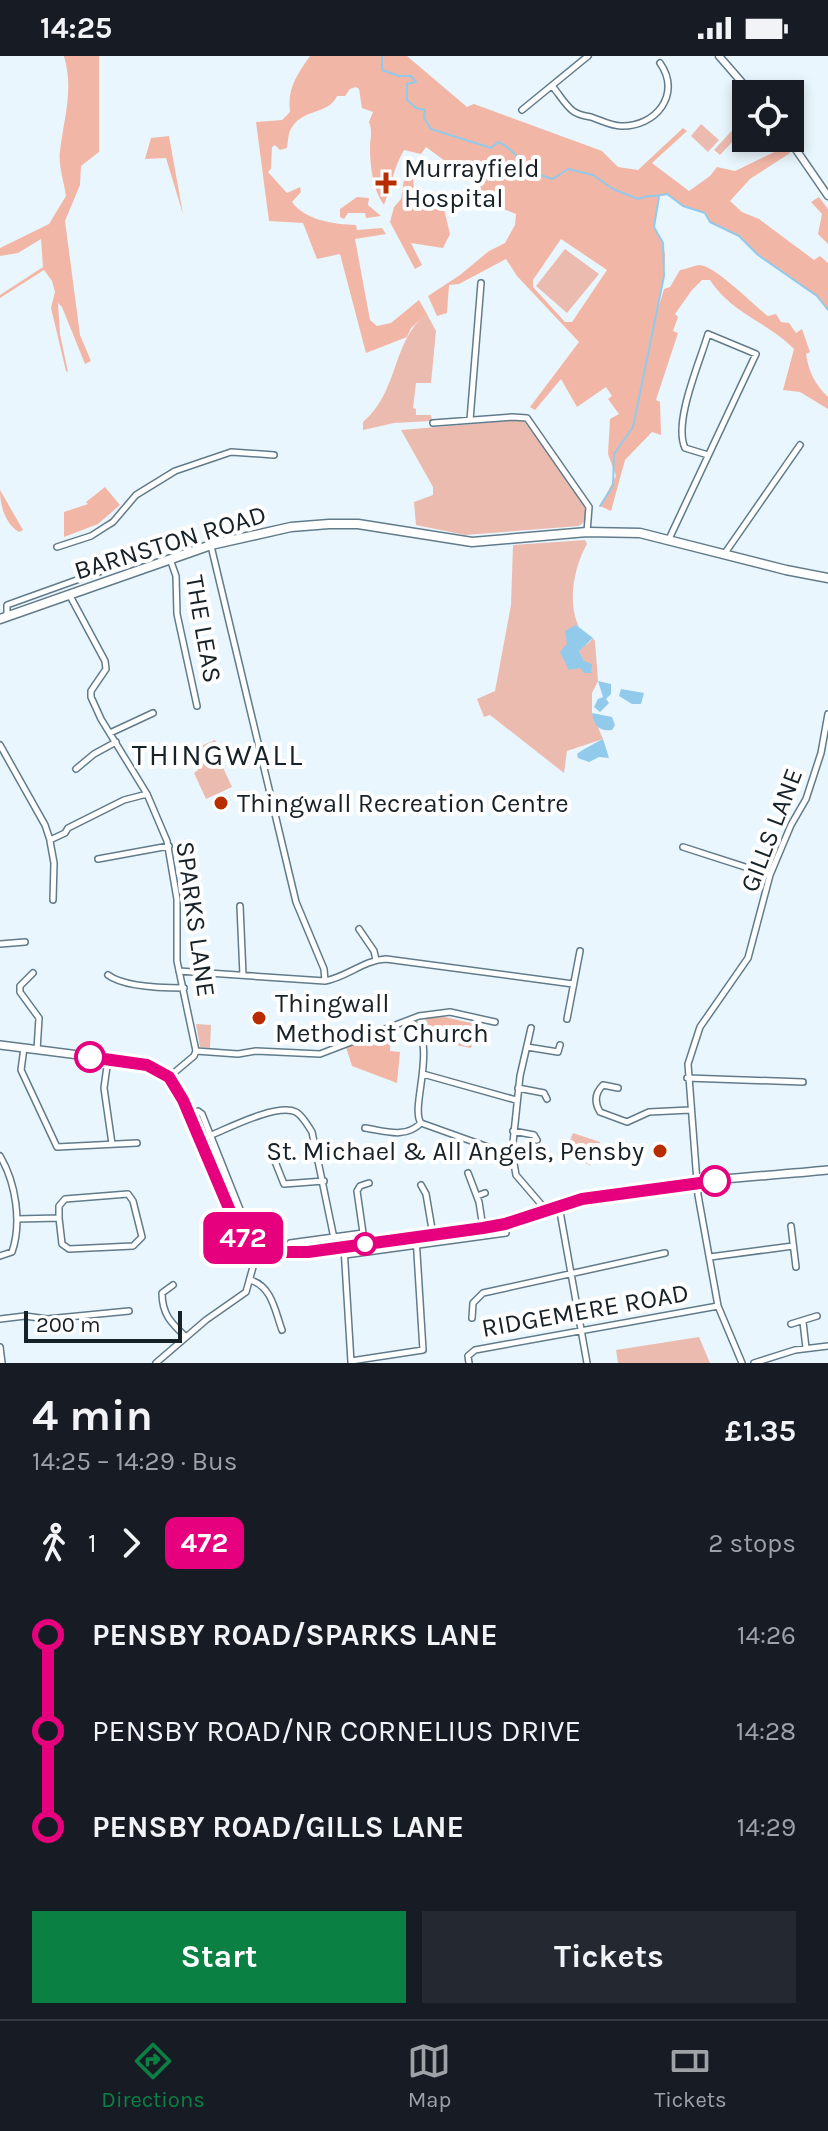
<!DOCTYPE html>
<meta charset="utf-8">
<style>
body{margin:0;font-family:Karla,sans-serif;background:#242831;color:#f1f3f6;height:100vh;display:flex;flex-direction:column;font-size:30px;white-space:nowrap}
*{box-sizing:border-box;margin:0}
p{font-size:26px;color:#9ea1a6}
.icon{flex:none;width:44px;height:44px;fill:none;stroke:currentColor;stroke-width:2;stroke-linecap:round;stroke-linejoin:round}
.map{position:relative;height:1307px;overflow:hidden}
.side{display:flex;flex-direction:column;background:#171b24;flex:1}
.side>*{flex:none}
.badge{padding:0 16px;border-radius:12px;font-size:28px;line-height:52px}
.fabs{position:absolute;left:732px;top:24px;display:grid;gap:16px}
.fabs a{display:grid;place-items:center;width:72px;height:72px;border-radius:0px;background:#171b24;box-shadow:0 4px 12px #0003;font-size:40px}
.scale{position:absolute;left:24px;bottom:20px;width:158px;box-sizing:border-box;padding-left:8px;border:4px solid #172128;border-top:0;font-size:22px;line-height:28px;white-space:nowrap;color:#172128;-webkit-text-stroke:6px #fff;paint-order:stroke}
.map>.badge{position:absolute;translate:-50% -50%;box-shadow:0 0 0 4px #fff}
.legs{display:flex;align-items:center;gap:12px;height:88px;padding:0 32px;font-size:26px}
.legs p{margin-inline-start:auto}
.overview{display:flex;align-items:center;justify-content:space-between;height:136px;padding:0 32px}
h1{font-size:44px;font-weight:700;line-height:60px}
.cta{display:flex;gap:16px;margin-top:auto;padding:16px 32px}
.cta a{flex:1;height:92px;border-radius:0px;background:#0b8043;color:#fff;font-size:32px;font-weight:700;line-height:92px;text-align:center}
.cta a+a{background:#242831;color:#f1f3f6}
ul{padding:0 32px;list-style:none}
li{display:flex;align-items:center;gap:28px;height:96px;font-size:30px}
li i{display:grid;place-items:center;width:12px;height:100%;margin:0 10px;background:currentColor}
li i::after{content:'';width:20px;height:20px;margin:-10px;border:6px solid;border-radius:50%;background:#171b24}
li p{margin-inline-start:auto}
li:first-child i{background:linear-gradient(#0000 50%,currentColor 0)}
li:last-child i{background:linear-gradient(currentColor 50%,#0000 0)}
.status{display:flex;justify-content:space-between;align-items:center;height:56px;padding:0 40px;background:#171b24;direction:ltr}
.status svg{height:22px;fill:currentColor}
.tab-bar{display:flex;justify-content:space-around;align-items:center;height:112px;border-top:2px solid #363941;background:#171b24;font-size:22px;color:#9ea1a6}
.tab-bar a{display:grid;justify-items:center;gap:4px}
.tab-bar .on{color:#0b8043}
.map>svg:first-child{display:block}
</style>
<div class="status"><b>14:25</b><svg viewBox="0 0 49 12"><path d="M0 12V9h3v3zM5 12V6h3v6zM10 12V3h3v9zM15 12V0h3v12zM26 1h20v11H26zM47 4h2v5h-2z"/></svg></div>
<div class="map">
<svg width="828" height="1307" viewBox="0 0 828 1307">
<rect width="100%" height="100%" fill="#eaf6fd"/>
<path fill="#ecbbaf" d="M 701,68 L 719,84 L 708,96 L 691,80 Z
M 738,68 L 745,79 L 738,80 L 720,99 L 714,94 Z
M 565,193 L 599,218 L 567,257 L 536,230 Z
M 427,258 L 436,275 L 431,327 L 416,327 L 413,352 L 416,353 L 416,359 L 431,359 L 432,365 L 394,367 L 363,374 L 363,366 C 399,336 392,283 427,258 Z
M 519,364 L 524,365 L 587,449 L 584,466 L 579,470 L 465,479 L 416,469 L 414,446 L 433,439 L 433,431 L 401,374 Z
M 585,484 L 587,488 C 574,511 567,546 579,571 L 576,569 L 567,581 L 567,588 L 584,605 L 579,595 C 582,589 589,589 593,582 L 595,585 L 598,625 L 592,637 L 592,657 L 603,683 L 567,695 L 564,717 L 490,659 L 484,661 L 477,643 L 495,635 L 511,549 L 513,489 Z
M 215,684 L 224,703 L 220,705 L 232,731 L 206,743 L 194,717 L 198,714 L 189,695 Z
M 196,968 L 211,969 L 210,992 L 200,991 Z
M 573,1077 L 600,1086 L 590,1109 L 564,1098 Z
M 699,1281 L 710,1307 L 618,1307 L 616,1294 Z"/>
<path fill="#f2b6a6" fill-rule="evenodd" d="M 64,0 L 99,0 L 99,96 L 81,110 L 80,129 L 65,165 L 80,279 L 91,305 L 85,308 L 62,251 L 58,247 L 60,278 L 68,316 L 66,315 L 51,252 L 55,236 L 52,225 L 44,214 L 0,242 L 0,239 L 43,211 L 41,183 L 18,197 L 0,200 L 0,192 L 49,168 L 66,140 C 64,126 58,109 60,95 C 64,61 74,34 64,0 Z
M 310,0 L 407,0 L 467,51 L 474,48 L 602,95 L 618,111 L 638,114 L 683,72 L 687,75 L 652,107 L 689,135 L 710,120 L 717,111 L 735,115 L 785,91 L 790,97 L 750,123 L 730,145 L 742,156 L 759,163 L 814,204 L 820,200 L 828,207 L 828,254 L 816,240 L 758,199 L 739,180 L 710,166 L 705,157 L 683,150 L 667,138 L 659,140 L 654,171 L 663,187 L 665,199 L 664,220 L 657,256 L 664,233 L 670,231 L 680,214 C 686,213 694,210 699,209 C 715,209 753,249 768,260 L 776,258 L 781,266 L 789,267 L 796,277 L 802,273 L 810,296 L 806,298 C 809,317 815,328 828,341 L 828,353 L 800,336 L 783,334 L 794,293 C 768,266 732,258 710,224 L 702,224 L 692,234 L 675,258 L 678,261 L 673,275 L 678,277 L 656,344 L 660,346 L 661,379 L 652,376 L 625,404 L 611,455 L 600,450 L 616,420 L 608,398 L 610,363 L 619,358 L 608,343 L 612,340 L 606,331 L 577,351 L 561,323 L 535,354 L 530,351 L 579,286 L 517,220 L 506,203 L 459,228 L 449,229 L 447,257 L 437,260 L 428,240 L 460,219 L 489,195 L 505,187 L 515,169 L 516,158 L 501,152 L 479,134 L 466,117 L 453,111 L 426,91 L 421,98 L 404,94 C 394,111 391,130 384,149 C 373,134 370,111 370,92 C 370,82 373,76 369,66 L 373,56 L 362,52 L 359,33 L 356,31 L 350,33 L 345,40 L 337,40 C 329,59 302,52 291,73 C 288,77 288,87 287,92 L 280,94 L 275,89 L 272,91 L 271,113 L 268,116 L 287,137 L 300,131 L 301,136 L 292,146 C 306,165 334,168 356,169 L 357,174 L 382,172 L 386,178 L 355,183 L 370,264 L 377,270 L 391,267 L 419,244 L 427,258 L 411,272 L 407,281 L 366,297 L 340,198 L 317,203 L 303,167 L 269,165 L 256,66 L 282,64 L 290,56 C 287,32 297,19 310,0 ZM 561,183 L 607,214 L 572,266 L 565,266 L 533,231 L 533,224 Z
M 169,80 L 183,158 L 166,102 L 145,103 L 151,82 Z
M 408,121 L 413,122 L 415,140 L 426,145 L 424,151 L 443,149 L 450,178 L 443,192 L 411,187 L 422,209 L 415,213 L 390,166 L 394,151 L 401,143 L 404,123 Z
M 357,141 L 369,142 L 368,149 L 381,160 L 366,162 L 365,157 L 348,157 L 344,163 L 340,161 L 340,153 Z
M 819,141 L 828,153 L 828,188 L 818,178 L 822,158 L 811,146 Z
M 105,431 L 120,449 L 98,468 L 64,481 L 64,456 L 88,448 L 86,446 Z
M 0,434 L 23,474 L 19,476 C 5,468 0,449 0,434 Z
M 440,960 L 476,968 L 471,992 L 425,983 L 425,961 Z
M 391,973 L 390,995 L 400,996 L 397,1027 L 352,1010 L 346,991 Z"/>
<path fill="#91caea" d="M 576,569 L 593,582 L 579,595 L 584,605 L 592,608 L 591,617 L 584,617 L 580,612 L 569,614 L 560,596 L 567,588 L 565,575 Z
M 598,625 L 611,628 L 611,638 L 606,643 L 609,647 L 600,656 L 594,651 L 598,643 L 603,641 Z
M 621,633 L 644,637 L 641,648 L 632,648 L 619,640 Z
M 592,657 L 612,661 L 615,669 L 612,674 C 599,676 594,669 592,657 Z
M 603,683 L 609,702 L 599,701 L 589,706 L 578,702 L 577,698 C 584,693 595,687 603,683 Z"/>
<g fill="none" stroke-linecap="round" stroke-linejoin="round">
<path stroke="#91caea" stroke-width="2" d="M 382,0 L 382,14 L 399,20 L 411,20 L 416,26 L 407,28 L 407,44 L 416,52 L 425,54 L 424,62 L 431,73 L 491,92 L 498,86 C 514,92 520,108 535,113 L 537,118 L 553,123 L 568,113 L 593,119 L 613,133 L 638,143 C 648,138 656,141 667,138 L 683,150 L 705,157 L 710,166 L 739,180 L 758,199 L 817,240 L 828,254
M 600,450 L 613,430 L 614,398 L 633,371 L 664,220 L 663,187 L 654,171 L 659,141"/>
<g stroke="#617b8b" stroke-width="8">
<path id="minor" d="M 553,31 C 559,38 565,49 573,55 C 577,58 585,60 591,61 C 600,64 611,70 621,70 C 656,71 682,38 660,7
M 522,54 L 588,0
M 470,364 L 481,227
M 433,367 L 512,361 L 527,362 L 589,451 L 587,476
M 669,483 L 756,298 L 708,278 C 700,306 673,366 685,392 L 708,399
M 211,490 L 296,846 L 324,913 L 325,925
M 57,491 L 91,480 L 105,471 L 113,466 L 136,439 L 175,415 L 231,396 L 274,399
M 725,497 L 800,389
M 170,503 L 176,520 L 177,558 L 197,650
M 69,538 L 105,605 L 106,613 L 91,635 L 91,641 L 101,663 L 147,738 L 167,785 L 177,843 L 177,905 L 196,995 L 194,1000 L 169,1021
M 7,560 L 7,549 L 124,507
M 110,677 L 153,657
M 0,689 L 45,769 L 50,784 L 65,777 L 68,772 L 124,744 L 147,738
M 76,713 L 94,698 L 116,686
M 50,785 L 54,807 L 53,844
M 683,791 L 770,819
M 98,803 L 169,790
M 240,850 L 243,919
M 359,873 L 374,895 L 376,904
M 0,888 L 25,886
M 179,915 L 325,925 C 347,921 364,904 386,903 L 573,928
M 33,917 L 20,930 L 20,936 L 39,962 L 37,994
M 108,919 C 124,931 164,932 184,932
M 567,963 L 580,895
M 409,964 C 441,984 409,1051 421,1067
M 527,991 L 558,996 L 560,989
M 24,992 L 21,1014 L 57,1091 L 137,1087
M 196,995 L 238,998 L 256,995 L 320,998 L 419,960 L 450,956 L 495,966
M 108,1003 L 104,1032 L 112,1088
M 423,1018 L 516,1044
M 687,1022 L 803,1026
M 518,1032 L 544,1037 L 547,1043
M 618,1032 L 603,1029 C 595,1037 594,1046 600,1056 L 627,1066 L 649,1056 L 690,1054
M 190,1059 L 198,1055 L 202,1058 L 241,1156 L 247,1161
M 365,1072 C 385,1075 405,1083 421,1067 L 502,1096 L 512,1096 L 516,1119 L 546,1154
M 513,1075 L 534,1079 L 537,1084
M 209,1080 C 229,1072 277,1047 296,1056 C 303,1060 308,1070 312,1076 L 336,1192
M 512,1096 L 520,1020 L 531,972
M 0,1100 C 16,1127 22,1167 12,1196 L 0,1200
M 274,1103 L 284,1128 L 324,1125
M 468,1117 L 479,1146 L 483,1172
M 421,1129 L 426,1138 L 433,1179
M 477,1140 L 485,1137
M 559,1150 L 587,1307
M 17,1163 L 59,1162 L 62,1188 L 69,1193 L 133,1190 L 142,1181 L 133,1145 L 128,1138 L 65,1143 L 59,1150 L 59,1162
M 791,1170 L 796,1211
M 290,1187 L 363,1177 L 357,1135 L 360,1130 L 369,1127
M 344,1191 L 351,1306
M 345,1199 L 506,1177 L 505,1168
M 710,1201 L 793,1190
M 250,1224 C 272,1230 275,1255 282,1274
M 173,1229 L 162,1237 C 162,1258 171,1267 186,1281
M 472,1262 L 473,1247 L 483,1237 L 665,1197
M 0,1263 L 25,1260 L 47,1263 L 129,1255
M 803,1266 L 806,1292
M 791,1268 L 817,1260
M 0,1291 L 2,1307
M 351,1305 L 423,1294 L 416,1181
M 156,1307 L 206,1264 L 246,1236 L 258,1193
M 469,1307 L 468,1300 L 475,1294 L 718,1250
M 742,1307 L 718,1250 L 698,1139 L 688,1008 L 700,971 L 748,902 L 770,819 L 791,769 L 806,743 L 821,697 L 828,658
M 754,1307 L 795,1294 L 828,1290"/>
</g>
<g stroke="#617b8b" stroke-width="9">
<path id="tertiary" d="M 719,0 L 752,38
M 788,82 L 828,140"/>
</g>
<g stroke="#617b8b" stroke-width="10">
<path id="secondary" d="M 0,989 L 134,1006 L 158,1013 L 169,1021 L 183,1044 L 239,1176 L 247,1186 L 258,1193 L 279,1197 L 344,1191 L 483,1172 C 517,1165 549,1151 583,1143 C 663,1125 747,1122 828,1114"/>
</g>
<g stroke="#617b8b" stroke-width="11">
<path id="primary" d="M 0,563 L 211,489 L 291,471 L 329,468 L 358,468 L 472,486 L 587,476 L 640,477 L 786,514 L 828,522"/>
</g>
<use href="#minor" stroke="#fff" stroke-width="5"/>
<use href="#tertiary" stroke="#fff" stroke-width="6"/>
<use href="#secondary" stroke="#fff" stroke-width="7"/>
<use href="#primary" stroke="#fff" stroke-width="8"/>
</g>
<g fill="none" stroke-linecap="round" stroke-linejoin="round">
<g stroke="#fff" stroke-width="18">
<path id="line-1" d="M 90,1001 L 147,1009 L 169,1021 L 183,1044 L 239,1176 L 247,1186 L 267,1196 L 308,1196 L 483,1172 L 505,1168 L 582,1143 L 715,1125"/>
</g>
<use href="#line-1" stroke="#e6007e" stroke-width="12"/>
</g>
<g fill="#b72d00" stroke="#fff" stroke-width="3">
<path d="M382 115h8v8h8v8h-8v8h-8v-8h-8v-8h8z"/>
<circle cx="221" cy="747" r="8"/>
<circle cx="259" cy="962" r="8"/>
<circle cx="660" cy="1095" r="8"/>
</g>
<g fill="#fff" stroke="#e6007e" stroke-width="4">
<circle cx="90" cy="1001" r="14"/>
<circle cx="715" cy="1125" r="14"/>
<circle cx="365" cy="1188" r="10"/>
</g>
<g text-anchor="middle" stroke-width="8" stroke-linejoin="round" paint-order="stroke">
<g font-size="26" fill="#172128" stroke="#fff" text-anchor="start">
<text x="404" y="121">Murrayfield<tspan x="404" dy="30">Hospital</tspan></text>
<text x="237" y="756">Thingwall Recreation Centre</text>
<text x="275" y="956">Thingwall<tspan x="275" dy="30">Methodist Church</tspan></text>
<text x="644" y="1104" text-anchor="end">St. Michael &amp; All Angels, Pensby</text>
</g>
<g font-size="26" fill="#172128" stroke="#fff">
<text transform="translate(170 486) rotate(-17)" y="9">BARNSTON ROAD</text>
<text transform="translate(204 573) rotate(80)" y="9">THE LEAS</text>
<text transform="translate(771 774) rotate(-69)" y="9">GILLS LANE</text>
<text transform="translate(196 863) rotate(82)" y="9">SPARKS LANE</text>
<text transform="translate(585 1254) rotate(-10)" y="9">RIDGEMERE ROAD</text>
</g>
<g font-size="30" letter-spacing="2" fill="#172128" stroke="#fff">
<text x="218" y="709">THINGWALL</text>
</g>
</g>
</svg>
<div class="fabs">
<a><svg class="icon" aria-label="locate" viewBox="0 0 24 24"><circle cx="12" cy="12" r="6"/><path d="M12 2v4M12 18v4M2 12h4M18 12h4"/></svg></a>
</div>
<div class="scale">200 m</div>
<b class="badge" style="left:243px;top:1182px;background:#e6007e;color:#fff">472</b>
</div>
<section class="side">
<div class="overview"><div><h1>4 min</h1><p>14:25 – 14:29 · Bus</p></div><b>£1.35</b></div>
<div class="legs"><svg class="icon" aria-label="walk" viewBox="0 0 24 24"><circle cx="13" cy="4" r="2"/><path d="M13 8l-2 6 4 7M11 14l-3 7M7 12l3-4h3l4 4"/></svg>1<svg class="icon" aria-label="forward" viewBox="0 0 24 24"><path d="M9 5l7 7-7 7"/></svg><b class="badge" style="background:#e6007e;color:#fff">472</b><p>2 stops</p></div>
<ul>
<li><i style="color:#e6007e"></i><b>PENSBY ROAD/SPARKS LANE</b><p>14:26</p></li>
<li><i style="color:#e6007e"></i><span>PENSBY ROAD/NR CORNELIUS DRIVE</span><p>14:28</p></li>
<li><i style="color:#e6007e"></i><b>PENSBY ROAD/GILLS LANE</b><p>14:29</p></li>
</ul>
<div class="cta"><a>Start</a><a>Tickets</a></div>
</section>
<nav class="tab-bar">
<a class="on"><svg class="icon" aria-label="directions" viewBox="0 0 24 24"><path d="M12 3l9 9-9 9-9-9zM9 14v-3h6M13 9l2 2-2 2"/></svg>Directions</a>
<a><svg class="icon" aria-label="map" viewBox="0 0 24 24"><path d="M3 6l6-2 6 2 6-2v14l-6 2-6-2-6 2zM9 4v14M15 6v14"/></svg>Map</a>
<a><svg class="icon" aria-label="tickets" viewBox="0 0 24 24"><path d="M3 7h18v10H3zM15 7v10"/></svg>Tickets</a>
</nav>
